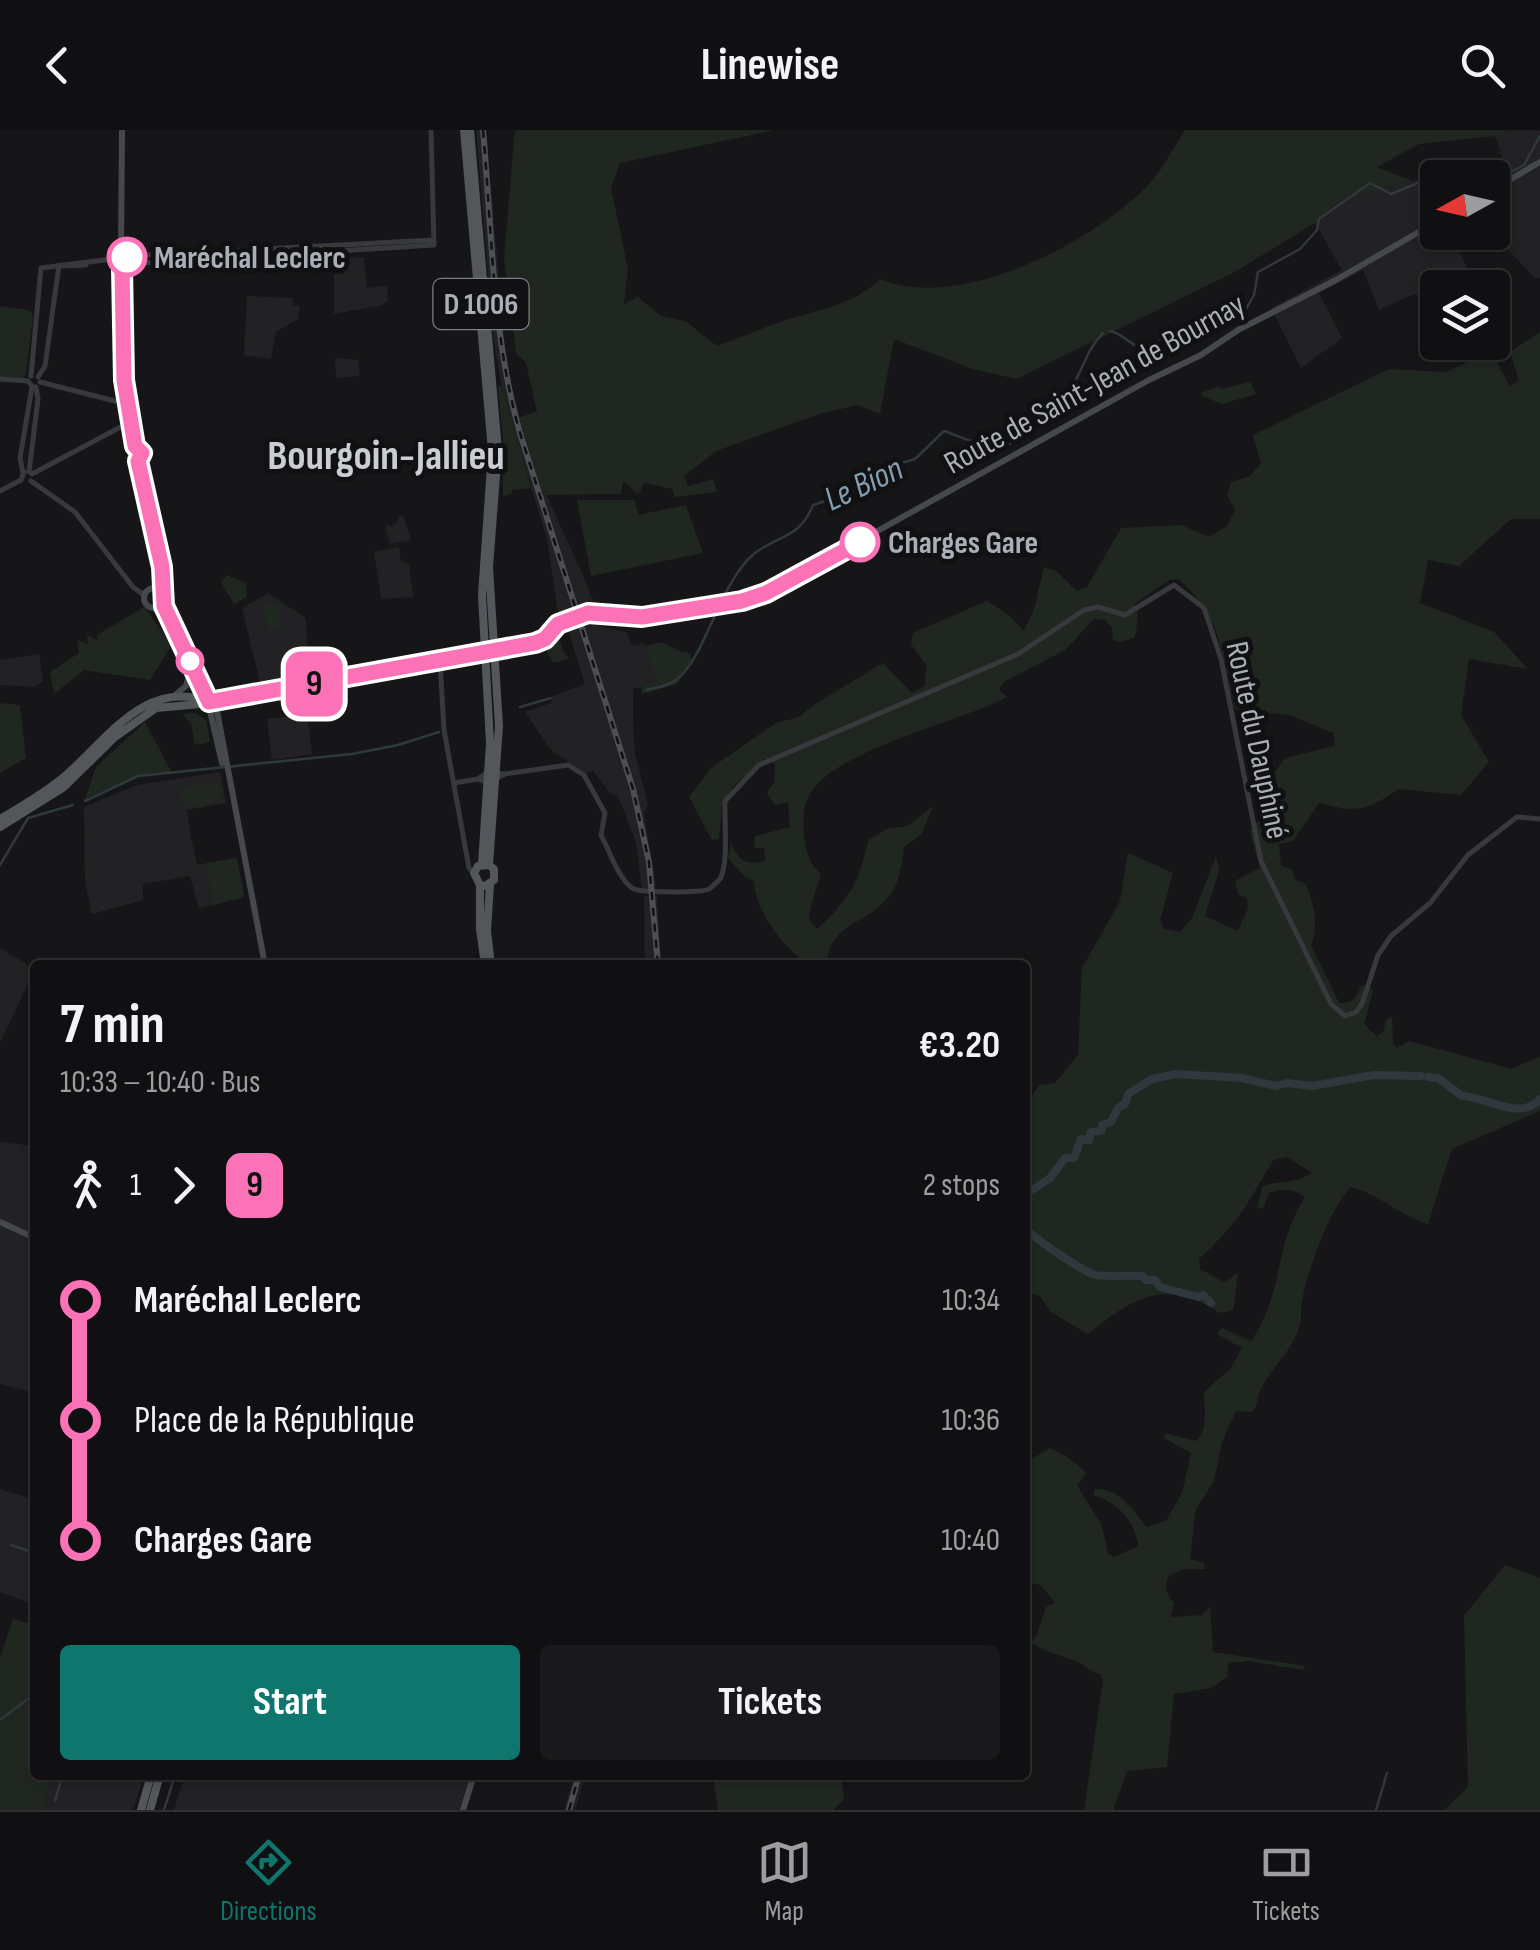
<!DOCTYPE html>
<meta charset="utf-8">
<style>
body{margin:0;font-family:"Sofia Sans Condensed",sans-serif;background:#19191b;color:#f1f3f6;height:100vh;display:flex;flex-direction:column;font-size:38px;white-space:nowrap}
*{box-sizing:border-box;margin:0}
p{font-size:32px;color:#9c9d9f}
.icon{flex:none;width:55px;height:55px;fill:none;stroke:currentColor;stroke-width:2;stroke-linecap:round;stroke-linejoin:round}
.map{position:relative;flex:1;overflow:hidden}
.sheet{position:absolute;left:30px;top:830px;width:1000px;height:820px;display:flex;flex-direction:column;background:#101012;border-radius:10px;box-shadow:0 2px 8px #0004,0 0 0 2px #303032}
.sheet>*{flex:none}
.badge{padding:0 20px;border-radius:15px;font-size:35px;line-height:65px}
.needle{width:65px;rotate:262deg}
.buttons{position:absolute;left:1420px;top:30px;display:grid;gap:20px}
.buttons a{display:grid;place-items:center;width:90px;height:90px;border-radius:10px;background:#101012;box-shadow:0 2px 8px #0004,0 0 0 2px #303032;font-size:50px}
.map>.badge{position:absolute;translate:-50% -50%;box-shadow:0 0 0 5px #fff}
.legs{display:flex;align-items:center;gap:15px;height:110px;padding:0 30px;font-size:32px}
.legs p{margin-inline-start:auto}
.overview{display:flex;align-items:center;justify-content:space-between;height:170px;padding:0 30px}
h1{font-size:55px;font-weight:700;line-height:75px}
.cta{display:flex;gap:20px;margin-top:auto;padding:20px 30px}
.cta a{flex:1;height:115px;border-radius:10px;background:#0f766e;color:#fff;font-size:40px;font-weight:700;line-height:115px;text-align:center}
.cta a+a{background:#19191b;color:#f1f3f6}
ul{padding:0 30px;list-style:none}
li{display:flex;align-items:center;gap:35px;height:120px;font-size:38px}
li i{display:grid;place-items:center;width:15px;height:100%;margin:0 12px;background:currentColor}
li i::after{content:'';width:25px;height:25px;margin:-12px;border:8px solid;border-radius:50%;background:#101012}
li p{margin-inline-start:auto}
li:first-child i{background:linear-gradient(#0000 50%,currentColor 0)}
li:last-child i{background:linear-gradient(currentColor 50%,#0000 0)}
header{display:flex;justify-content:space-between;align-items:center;height:130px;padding:0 30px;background:#101012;font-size:45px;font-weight:700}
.menu{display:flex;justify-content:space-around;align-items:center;height:140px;border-top:2px solid #303032;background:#101012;font-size:28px;color:#9c9d9f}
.menu a{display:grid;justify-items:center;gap:5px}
.menu .active{color:#0f766e}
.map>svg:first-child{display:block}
</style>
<header><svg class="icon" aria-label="back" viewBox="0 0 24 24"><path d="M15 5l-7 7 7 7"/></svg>Linewise<svg class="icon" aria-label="search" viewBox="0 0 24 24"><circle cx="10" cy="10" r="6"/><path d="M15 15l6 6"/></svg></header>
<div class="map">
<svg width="1540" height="1680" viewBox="0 0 1540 1680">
<rect width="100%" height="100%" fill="#161618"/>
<path fill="#222225" d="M 476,0 L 486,0 L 504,209 L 509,247 L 534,340 L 542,364 L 546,364 L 583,445 L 603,497 L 626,502 L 633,516 L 644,513 L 657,552 L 633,559 L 633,593 L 635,623 L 648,675 L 644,683 L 656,757 L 642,759 L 636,713 L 618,666 L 612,665 L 593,641 L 584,643 L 550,619 L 525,582 L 551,573 L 553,566 L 585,554 L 567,497 L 558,483 L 547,409 L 503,265 L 494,212 Z
M 1508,0 L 1540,0 L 1540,148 L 1535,148 L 1492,103 L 1491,48 L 1506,40 L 1495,6 Z
M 1410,50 L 1437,53 L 1438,102 L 1447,103 L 1468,138 L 1424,167 L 1414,164 L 1379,180 L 1363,140 L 1319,163 L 1342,208 L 1301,238 L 1271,178 L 1342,140 L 1315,93 L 1337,72 Z
M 364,127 L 367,158 L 387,155 L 388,171 L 383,175 L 334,184 L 334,144 L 345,144 L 345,128 Z
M 247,166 L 293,168 L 293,176 L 300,176 L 298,189 L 276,202 L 271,229 L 244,225 Z
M 335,228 L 358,230 L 360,246 L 336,248 Z
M 403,386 L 411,410 L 390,414 L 385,395 L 391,396 L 397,393 L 397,387 Z
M 399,417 L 401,431 L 409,434 L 413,467 L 381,469 L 374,422 Z
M 268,463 L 306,488 L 308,536 L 307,550 L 262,560 L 242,478 Z
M 39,524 L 43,551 L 35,557 L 0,555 L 0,530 Z
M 307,584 L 312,624 L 272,630 L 267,589 Z
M 220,642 L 226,673 L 187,680 L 191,707 L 197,735 L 237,728 L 243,768 L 199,778 L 190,746 L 143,754 L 143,770 L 92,784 L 85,751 L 84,677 L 137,655 Z
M 657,765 L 661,835 L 645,835 L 644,767 Z
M 0,818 L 35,839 L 0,913 Z
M 0,1012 L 35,1016 L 35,1263 L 0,1254 Z
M 0,1359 L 35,1370 L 35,1475 L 0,1462 Z
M 52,1645 L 144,1645 L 133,1680 L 42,1680 Z
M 185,1645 L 472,1645 L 460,1680 L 174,1680 Z
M 574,1645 L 585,1645 L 575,1680 L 564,1680 Z"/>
<path fill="#202721" d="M 515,0 L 775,0 L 620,33 L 611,58 L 628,139 L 624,174 L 638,167 L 661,186 L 685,191 L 717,216 C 743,207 768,195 793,188 C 826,178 856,173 880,149 C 959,183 1097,111 1151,52 C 1164,37 1174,17 1185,0 L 1508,0 L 1495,6 L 1419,14 L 1377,37 L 1410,50 L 1337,72 L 1315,93 L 1233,143 L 1016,249 L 973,239 L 894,209 L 880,284 L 858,275 L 819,284 L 716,321 L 684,346 L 688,356 L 713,349 L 717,362 L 675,367 L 672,359 L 645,353 L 638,364 L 623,351 L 621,364 L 543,365 L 519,288 L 537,281 L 526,233 L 516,223 L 504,128 Z
M 0,176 L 29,180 L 33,185 L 26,244 L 21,249 L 0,247 Z
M 1540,202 L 1540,389 L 1511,389 L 1459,436 L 1428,430 L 1420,473 L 1494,502 L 1528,539 L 1469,529 L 1461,585 L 1489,632 L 1461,665 L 1399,659 C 1366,681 1357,683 1319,673 L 1293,711 L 1279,714 L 1281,736 L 1291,739 L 1296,750 L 1306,754 C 1314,775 1319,793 1311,815 L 1339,873 C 1353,873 1356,869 1361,856 L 1369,855 L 1373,861 L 1364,894 L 1376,906 L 1383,902 L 1386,890 L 1392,887 L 1393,914 L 1397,918 L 1409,911 L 1512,939 L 1540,926 L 1540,981 L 1452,1019 L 1428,1094 C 1400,1086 1379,1064 1350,1057 C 1328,1084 1309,1136 1302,1171 C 1300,1179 1302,1187 1300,1194 C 1293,1221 1271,1237 1260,1261 C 1256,1269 1259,1274 1252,1282 L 1236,1281 L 1222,1312 L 1214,1351 L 1196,1379 L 1190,1429 L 1204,1433 L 1205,1439 L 1183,1439 L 1169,1446 C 1164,1457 1166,1464 1174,1473 L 1171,1487 L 1202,1485 L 1210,1477 L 1213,1522 L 1306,1536 L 1302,1540 L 1249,1531 L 1229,1533 L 1227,1547 L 1211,1558 L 1174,1564 L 1167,1637 L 1127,1641 L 1113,1680 L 1084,1680 L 1103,1551 L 1100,1544 C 1090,1542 1087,1536 1078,1532 C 1062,1526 1046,1522 1031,1513 L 1037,1505 L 1046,1477 L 1055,1473 L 1041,1455 L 1025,1452 L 1025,1333 L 1050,1318 C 1065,1325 1076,1331 1086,1344 L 1077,1355 L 1102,1396 L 1108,1423 L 1114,1427 L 1138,1416 C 1135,1390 1117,1372 1093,1365 L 1095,1359 C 1119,1357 1133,1380 1147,1397 L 1167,1390 L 1183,1360 L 1191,1323 L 1164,1308 L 1165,1303 L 1196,1311 C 1209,1298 1204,1279 1204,1262 L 1231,1238 L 1242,1218 L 1217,1204 L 1222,1198 L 1251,1211 C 1284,1166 1273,1116 1305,1067 C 1293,1058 1283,1058 1269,1063 L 1263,1079 L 1257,1077 L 1263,1056 C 1281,1050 1296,1054 1312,1043 L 1288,1027 L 1273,1030 C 1247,1075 1238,1093 1199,1129 L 1200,1139 L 1224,1152 L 1238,1143 L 1233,1180 L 1220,1183 C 1165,1148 1135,1166 1088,1204 L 1051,1182 L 1040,1166 L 1028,1162 L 1025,1165 L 1025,978 L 1039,955 L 1055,953 L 1078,925 L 1082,838 L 1120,771 L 1128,723 L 1173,743 L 1160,790 L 1164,799 L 1180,802 L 1192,788 L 1216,726 L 1219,741 L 1205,786 L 1238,801 L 1248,778 L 1247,768 L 1238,764 L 1235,751 L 1260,738 L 1250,701 L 1277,669 L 1274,643 L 1285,628 L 1335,616 L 1333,603 L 1290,585 L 1238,580 L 1234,577 C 1221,522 1223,490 1179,449 L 1169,450 L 1134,474 L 1138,486 L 1135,507 L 1121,512 L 1113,510 L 1112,498 L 1105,490 L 1094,489 L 1065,520 L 1004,552 L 999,560 L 1007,567 C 960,593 823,621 806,672 C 803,680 803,695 804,703 C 805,718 809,735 821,744 C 817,761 810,772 809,790 L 817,799 C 848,771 860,751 868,710 L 887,699 L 908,696 L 933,676 L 922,704 L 904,717 C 902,733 900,752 890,765 C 868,795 832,790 826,835 L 807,835 C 782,814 756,784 754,751 L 745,747 L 728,728 L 731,713 C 739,731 745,735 765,731 L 764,718 L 754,718 L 755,706 L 790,697 L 788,672 L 775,675 L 767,663 L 774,652 L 775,634 L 765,629 L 734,656 L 722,673 L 719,709 L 712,710 L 689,667 L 711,638 L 776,593 L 799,587 L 815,574 L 883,533 L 912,563 L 925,556 L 926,535 L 911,514 L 913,503 L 987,471 L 1010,486 L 1024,501 L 1034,479 L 1044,437 L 1056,441 L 1077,461 L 1087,457 L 1121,398 L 1181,395 L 1209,407 L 1227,396 L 1235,380 L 1227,365 L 1231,352 L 1250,346 L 1261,333 L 1253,305 L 1389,239 L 1446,242 L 1491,221 L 1510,257 L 1519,250 L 1510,222 Z
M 1250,252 L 1256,264 L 1222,274 L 1202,266 L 1201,263 L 1219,256 L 1221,259 Z
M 501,256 L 531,358 L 512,360 L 512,364 L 503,366 L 503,308 L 498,257 Z
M 577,370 L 635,370 L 638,385 L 686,375 L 703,423 L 591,446 Z
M 227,445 L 246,453 L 247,467 L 234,474 L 221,452 Z
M 278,471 L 283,498 L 268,501 L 263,474 Z
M 144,477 L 170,512 L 170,518 L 150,550 L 84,540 L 54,564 L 50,542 L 79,523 L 77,510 L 88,514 L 87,507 L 90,506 L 97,511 L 97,505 Z
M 557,500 L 563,521 L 569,529 L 553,533 L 544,517 Z
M 662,512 L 681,522 L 690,523 L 692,534 L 677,554 L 642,564 L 641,556 L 656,551 L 645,516 Z
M 0,573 L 20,575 L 26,628 L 0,643 Z
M 196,583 L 206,590 L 210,612 L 195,615 L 191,594 L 182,584 Z
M 145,592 L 172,643 L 139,645 L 85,669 L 96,637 Z
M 211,651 L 222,658 C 222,676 204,675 189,677 L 179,670 L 183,658 Z
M 237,728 L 244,766 L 214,775 L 206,733 Z
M 1505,1435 L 1540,1448 L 1540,1680 L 1444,1680 L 1468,1657 L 1464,1486 Z
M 13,1489 L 35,1495 L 35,1645 L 52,1645 L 42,1680 L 0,1680 L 0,1528 Z
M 713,1645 L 841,1645 L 844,1670 L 833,1680 L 718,1680 Z"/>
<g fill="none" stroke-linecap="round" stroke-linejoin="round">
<path stroke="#2f383d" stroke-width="2.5" d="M 1492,52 L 1524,35 L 1540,6
M 1110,201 C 1124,203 1131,218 1144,217 C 1159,217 1159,206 1169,200 C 1175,196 1229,192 1240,190 L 1254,165 L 1258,142 L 1300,119 L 1317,100 L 1319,89 L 1370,53 L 1391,64 L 1425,50 L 1438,55
M 646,560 C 655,558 669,556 676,550 C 706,528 719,452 755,423 C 782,403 799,409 813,375 L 860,360 L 885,338 L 915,329 L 944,301 C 959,306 982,317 998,317 C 1020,317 1058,274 1071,257 C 1085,238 1085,221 1103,203
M 520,577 L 551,568
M 85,671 L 138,646 L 352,624 L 398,615 L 439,602
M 0,735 L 28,688 L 73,675
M 11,1415 L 28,1421
M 0,1590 L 33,1565
M 55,1670 L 63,1645
M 164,1680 L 175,1645
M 1376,1680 L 1387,1643"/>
<path stroke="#2f383d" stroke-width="8" d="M 1428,947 L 1438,948 L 1462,966 C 1485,966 1520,992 1540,969
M 1025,1065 L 1050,1048 L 1065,1028 L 1074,1028 L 1081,1009 L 1089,1010 L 1091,1002 L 1101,1001 L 1102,995 L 1111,992 L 1118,978 L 1125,974 L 1128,964 L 1152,949 L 1176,944 L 1242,948 L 1276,956 L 1287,953 L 1312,956 L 1374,945 L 1421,946
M 1029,1102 C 1042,1113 1081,1141 1096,1145 C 1104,1147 1131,1145 1143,1146 L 1146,1150 L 1155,1150 L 1160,1157 L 1198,1167 L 1203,1165 L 1211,1173"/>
<path stroke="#333438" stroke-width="6" stroke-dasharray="6 3" stroke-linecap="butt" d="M 558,494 L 598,482"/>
<path stroke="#37393c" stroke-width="5" d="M 127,126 L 434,110
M 126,134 L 434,115 L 431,0
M 62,136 L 86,135
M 31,246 L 41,138 L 112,129
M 38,247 L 45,236 L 59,135
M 0,249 L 28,251 L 33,257
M 40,252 L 127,274
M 29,342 L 38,269 L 36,257
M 23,343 L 20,328 L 32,257
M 32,344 L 130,292
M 31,351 L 75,382 L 133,457 L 144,465
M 0,361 L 21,350 L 24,342
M 440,531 L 444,600 L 469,738 L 474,743
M 478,649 L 488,642 L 505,644 L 568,635 L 584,645 L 605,683 L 601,705 C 609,720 618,748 632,758 C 638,763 700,763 709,759 C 711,758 718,751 720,749 C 729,733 724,690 725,671 L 759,635 L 1018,524 L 1084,480 L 1098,477 L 1125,485 L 1174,455 L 1204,478 L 1221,529 L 1261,731 L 1331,874 L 1345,886 L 1356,882 L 1362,874 L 1378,825 L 1391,806 L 1430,773 L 1468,725 L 1517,687 L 1540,689
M 454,653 L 478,649 L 488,653 L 505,644"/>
<path stroke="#45484c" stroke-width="6" d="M 1492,60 L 1540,32
M 121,122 L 122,0
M112 130a8 8 0 1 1 16 0a8 8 0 1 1-16 0Z
M 122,137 L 124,250 L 136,319 L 142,325 L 138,331 L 162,437 L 162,463
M 136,319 L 130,327 L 138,331
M144 468a10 10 0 1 1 20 0a10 10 0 1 1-20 0Z
M 163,471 L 168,487 L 205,559 L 222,633
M 154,478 C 180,500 190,552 217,581 L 265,835
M 598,482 L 642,487 L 721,476 L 766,463 L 1149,250 L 1201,225 L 1238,200 L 1336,150 L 1438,91
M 495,521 L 539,512 L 558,494
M 175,565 L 186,556 L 190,543
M 0,1092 L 35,1108
M 463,1680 L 474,1645"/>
<path stroke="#53565b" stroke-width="8" d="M 464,0 L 492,321 L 482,465 L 490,613 L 482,734
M 470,0 L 498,320 L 489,437 L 499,596 L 489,735
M 0,689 C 22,676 45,663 65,646 C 106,611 146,547 208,572
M 0,697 L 64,657 L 115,607 L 156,578 L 223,572 L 486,522
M 490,754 L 487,801 L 491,835
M 480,755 L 485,756 L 494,750 L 494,739 L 489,735 L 478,736 L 474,743 L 480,755 L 480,799 L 485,835
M 141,1680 L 151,1645
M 150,1680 L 160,1645"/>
<g stroke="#4c4f53" stroke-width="6">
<path id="rail" d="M 483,0 C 492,101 492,206 520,303 L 633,659 L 649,732 L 658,835
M 569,1680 L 579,1645"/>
</g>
<use href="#rail" stroke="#111113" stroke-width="2.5" stroke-dasharray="8" stroke-linecap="butt"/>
</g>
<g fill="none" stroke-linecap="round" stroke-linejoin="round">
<g stroke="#fff" stroke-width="22">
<path id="line-1" d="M 127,127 L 127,132 L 122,138 L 124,250 L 135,316 L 142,323 L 138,331 L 162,437 L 164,476 L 209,572 L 535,513 L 545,509 L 558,494 L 588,483 L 642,487 L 742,471 L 766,463 L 860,412"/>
</g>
<use href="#line-1" stroke="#fc72b6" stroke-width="15"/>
</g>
<g fill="#fff" stroke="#fc72b6" stroke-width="5">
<circle cx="127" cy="127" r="18"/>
<circle cx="860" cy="412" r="18"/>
<circle cx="190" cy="531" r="12"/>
</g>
<g text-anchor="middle" stroke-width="10" stroke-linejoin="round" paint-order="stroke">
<rect fill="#111113" stroke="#7b7f86" stroke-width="2.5" x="433.5" y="149" width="95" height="50" rx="8"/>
<g font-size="30" font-weight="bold" fill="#a9aeb7">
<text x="481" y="184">D 1006</text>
</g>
<g font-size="32" font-weight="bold" fill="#a9aeb7" stroke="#111113" text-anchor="start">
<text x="154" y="138">Maréchal Leclerc</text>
<text x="888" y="423">Charges Gare</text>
</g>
<g font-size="32" fill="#a9aeb7" stroke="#111113">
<text transform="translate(1094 253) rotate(-29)" y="11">Route de Saint-Jean de Bournay</text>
<text transform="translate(1258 610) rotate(78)" y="11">Route du Dauphiné</text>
</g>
<g font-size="35" font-style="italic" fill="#829eaf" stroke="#111113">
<text transform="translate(863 353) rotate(-25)" y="12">Le Bion</text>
</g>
<g font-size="42" font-weight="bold" fill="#cacdd3" stroke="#111113">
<text x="386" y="339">Bourgoin-Jallieu</text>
</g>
</g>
</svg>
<div class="buttons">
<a><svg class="needle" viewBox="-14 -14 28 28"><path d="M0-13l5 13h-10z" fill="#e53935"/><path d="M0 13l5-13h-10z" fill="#9c9d9f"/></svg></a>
<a><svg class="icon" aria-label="layers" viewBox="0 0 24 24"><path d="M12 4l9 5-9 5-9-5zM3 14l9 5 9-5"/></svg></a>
</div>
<b class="badge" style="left:314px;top:554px;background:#fc72b6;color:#111">9</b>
<section class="sheet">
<div class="overview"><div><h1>7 min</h1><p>10:33 – 10:40 · Bus</p></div><b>€3.20</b></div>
<div class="legs"><svg class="icon" aria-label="walk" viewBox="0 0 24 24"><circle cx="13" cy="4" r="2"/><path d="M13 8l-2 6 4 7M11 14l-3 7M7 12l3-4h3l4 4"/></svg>1<svg class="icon" aria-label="forward" viewBox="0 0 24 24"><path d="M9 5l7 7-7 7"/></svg><b class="badge" style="background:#fc72b6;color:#111">9</b><p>2 stops</p></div>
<ul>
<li><i style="color:#fc72b6"></i><b>Maréchal Leclerc</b><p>10:34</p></li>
<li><i style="color:#fc72b6"></i><span>Place de la République</span><p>10:36</p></li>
<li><i style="color:#fc72b6"></i><b>Charges Gare</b><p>10:40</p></li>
</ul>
<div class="cta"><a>Start</a><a>Tickets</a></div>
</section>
</div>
<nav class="menu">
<a class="active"><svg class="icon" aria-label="directions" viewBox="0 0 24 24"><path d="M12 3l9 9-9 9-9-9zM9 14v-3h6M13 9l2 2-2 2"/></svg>Directions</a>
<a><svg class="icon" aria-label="map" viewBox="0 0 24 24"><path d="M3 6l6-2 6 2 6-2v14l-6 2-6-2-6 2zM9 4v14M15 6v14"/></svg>Map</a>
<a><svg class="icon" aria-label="tickets" viewBox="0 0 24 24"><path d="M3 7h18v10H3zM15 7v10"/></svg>Tickets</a>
</nav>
